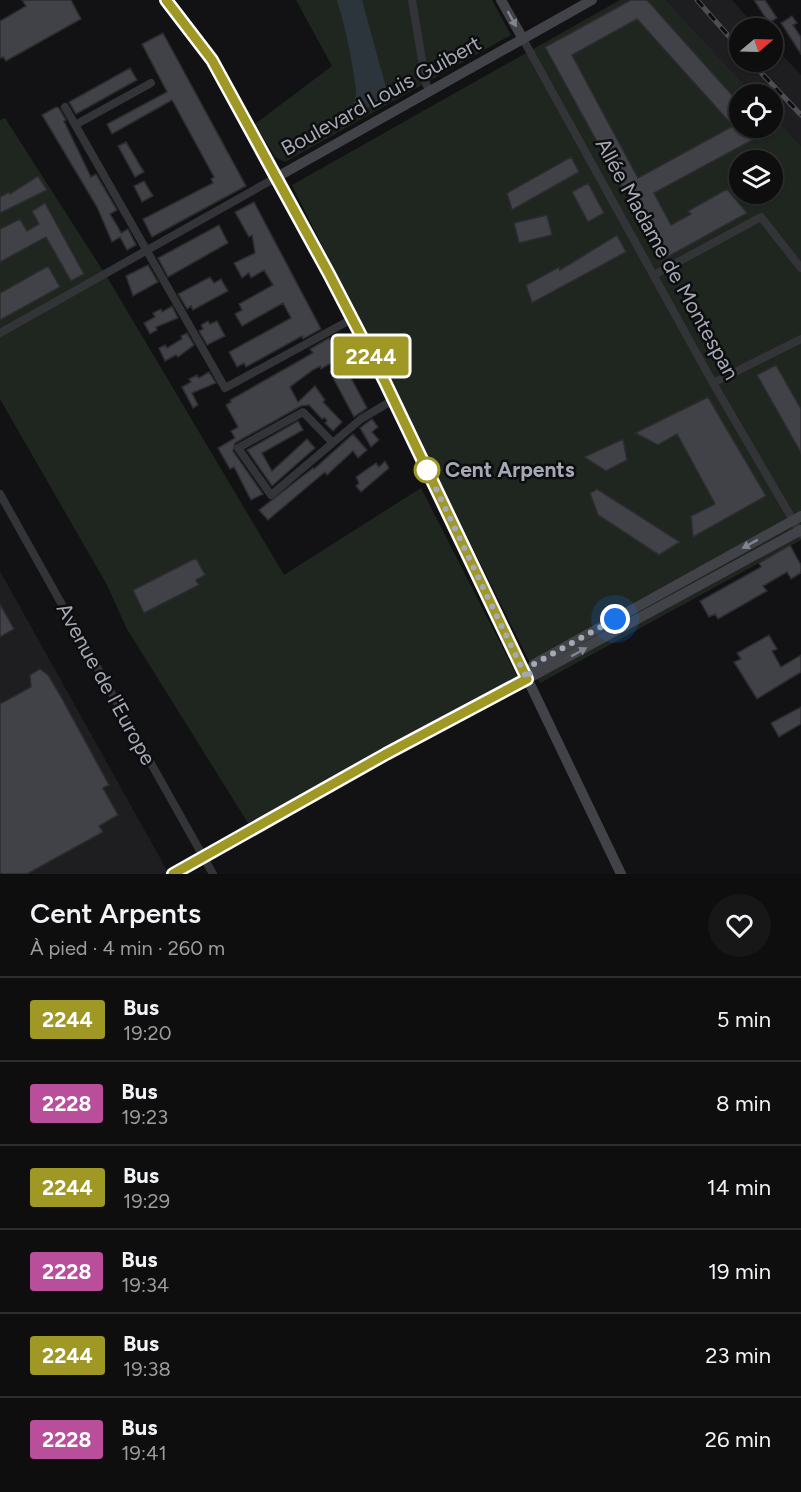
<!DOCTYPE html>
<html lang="fr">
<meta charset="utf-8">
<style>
body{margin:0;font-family:Figtree,sans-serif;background:#171718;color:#f1f3f6;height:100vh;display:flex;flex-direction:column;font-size:22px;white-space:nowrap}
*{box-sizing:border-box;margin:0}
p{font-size:20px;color:#9b9c9e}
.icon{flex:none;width:33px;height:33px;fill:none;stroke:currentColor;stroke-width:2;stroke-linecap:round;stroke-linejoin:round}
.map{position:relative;height:874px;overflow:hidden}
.sheet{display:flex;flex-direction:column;background:#0e0e0f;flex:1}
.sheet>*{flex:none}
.badge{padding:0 12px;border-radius:4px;font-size:21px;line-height:39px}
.needle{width:39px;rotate:71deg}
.controls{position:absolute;left:729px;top:18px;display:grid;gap:12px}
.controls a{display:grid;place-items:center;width:54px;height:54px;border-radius:50%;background:#0e0e0f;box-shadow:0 2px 4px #0004,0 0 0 2px #2e2e2f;font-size:30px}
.you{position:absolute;width:30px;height:30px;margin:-15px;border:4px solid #fff;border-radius:50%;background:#1a73e8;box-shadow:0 0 0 9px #1a73e833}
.map>.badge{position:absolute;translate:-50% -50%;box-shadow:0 0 0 3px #fff}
.round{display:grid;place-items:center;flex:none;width:63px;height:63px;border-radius:32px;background:#171718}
.overview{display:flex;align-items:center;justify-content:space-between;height:102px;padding:0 30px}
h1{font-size:28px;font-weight:600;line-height:45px}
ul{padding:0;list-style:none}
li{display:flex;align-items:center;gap:18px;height:84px;padding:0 30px;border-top:2px solid #2e2e2f}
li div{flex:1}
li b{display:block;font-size:22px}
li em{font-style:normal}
li .badge{min-width:66px;font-weight:700;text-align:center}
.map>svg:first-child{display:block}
</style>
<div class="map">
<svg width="801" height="874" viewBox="0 0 801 874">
<rect width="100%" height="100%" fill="#121214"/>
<path fill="#1e1e21" d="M 666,0 L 732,0 L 757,28 L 740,28 L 740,62 L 772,62 L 773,45 L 801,75 L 801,146 L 773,115 L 772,94 L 753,94 Z
M 0,571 L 169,874 L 0,874 Z"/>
<path fill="#1f2620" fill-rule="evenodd" d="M 296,0 L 492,0 L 511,35 L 285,162 L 275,157 L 255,124 L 332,66 Z
M 620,0 L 666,0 L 753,94 L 740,94 L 740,128 L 772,128 L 773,115 L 801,146 L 801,540 L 540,683 L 292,185 ZM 740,160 L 772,160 L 772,194 L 740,194 Z
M 5,118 L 107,277 L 284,575 L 421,488 L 518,678 L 248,823 L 127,629 L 107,585 L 0,399 L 0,120 Z"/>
<path fill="#2c353c" d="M 337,0 L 362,0 L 388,95 L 368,108 L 354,113 C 352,105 357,98 356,90 C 352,59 346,30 337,0 Z"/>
<path fill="#414247" stroke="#2c2c30" stroke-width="1.5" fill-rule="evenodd" d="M 22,0 L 71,0 L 81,19 L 6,61 L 3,57 L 0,58 L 0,21 L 26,6 Z
M 631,0 L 647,0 L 740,104 L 740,128 L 760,128 L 765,133 L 654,193 L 671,225 L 691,214 L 688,211 L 727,189 L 747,213 L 662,260 L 545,47 ZM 637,19 L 733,126 L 638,178 L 572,55 Z
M 754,0 L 765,0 L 777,18 L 769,23 Z
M 792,16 L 797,23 L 793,25 L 801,37 L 801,54 L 781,23 Z
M 163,33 L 246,186 L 152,237 L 143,219 L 213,183 L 211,179 L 214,177 L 172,100 L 112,134 L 107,124 L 167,92 L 142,44 Z
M 130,68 L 137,80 L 76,114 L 69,102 Z
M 56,107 L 59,108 L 66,120 L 64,121 L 91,177 L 96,174 L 117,210 L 110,214 L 118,227 L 121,233 L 128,229 L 136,245 L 127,250 L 120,237 L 112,242 L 97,207 L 42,115 Z
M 126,142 L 144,172 L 135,177 L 118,146 Z
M 571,157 L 579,172 L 512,210 L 507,193 Z
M 38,176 L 47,190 L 0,213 L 0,197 L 9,192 L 10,194 Z
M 144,181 L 153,196 L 142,202 L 134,186 Z
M 588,183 L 604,213 L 588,222 L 572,192 Z
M 254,202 L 321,329 L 303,339 L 302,336 L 246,367 L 244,363 L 237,367 L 229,352 L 291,318 L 283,303 L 242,326 L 235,314 L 242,310 L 239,304 L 273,285 L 264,270 L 251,278 L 249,273 L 242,278 L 234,263 L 255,253 L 252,235 L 249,237 L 235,212 Z
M 45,203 L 84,274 L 71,281 L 46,237 L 0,262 L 0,229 L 20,219 L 27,231 L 39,224 L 32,211 Z
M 547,215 L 552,235 L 519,243 L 514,223 Z
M 219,225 L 228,243 L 168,277 L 158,258 Z
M 617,235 L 626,252 L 532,303 L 526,285 L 559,267 L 560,270 Z
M 148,265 L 158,282 L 133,296 L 126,276 Z
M 48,266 L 60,287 L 0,320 L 0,293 Z
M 210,277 L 214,283 L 221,279 L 228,291 L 193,310 L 191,306 L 187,309 L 178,294 Z
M 172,306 L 178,318 L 156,327 L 157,330 L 150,334 L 144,323 L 155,317 L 153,313 L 161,309 L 162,312 Z
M 208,321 L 210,324 L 217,321 L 225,336 L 207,345 L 199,331 L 203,329 L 201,325 Z
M 187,333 L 194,345 L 178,357 L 176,355 L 165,361 L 159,348 L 165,345 L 167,348 L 182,339 L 181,336 Z
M 329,338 L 340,358 L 321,369 L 320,366 L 313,370 L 290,387 L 298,402 L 315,386 L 325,400 L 323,402 L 342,422 L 333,431 L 325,423 L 327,421 L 325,418 L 322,419 L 309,405 L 301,406 L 235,443 L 233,451 L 263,494 L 251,500 L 234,467 L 230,469 L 218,448 L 235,438 L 231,431 L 238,427 L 226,405 L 231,402 L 230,400 L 313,353 L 310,349 Z
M 342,361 L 367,408 L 354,417 L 330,372 Z
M 776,365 L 801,409 L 801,453 L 757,375 Z
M 209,372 L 216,383 L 192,393 L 198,405 L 193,408 L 182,387 L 191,382 L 189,379 L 197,375 L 199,378 Z
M 708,397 L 766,496 L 693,537 L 691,516 L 715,504 L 677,434 L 658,445 L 635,433 Z
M 372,419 L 378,427 L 372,432 L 379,440 L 371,447 L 360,428 Z
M 298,421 L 303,430 L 262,453 L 272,471 L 307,439 L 315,448 L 272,486 L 247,450 Z
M 353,434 L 367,450 L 358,458 L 353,451 L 327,475 L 325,472 L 268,520 L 259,510 L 313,468 L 314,469 Z
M 623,439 L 627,460 L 606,471 L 584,457 Z
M 385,461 L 389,468 L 361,492 L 356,486 L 359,483 L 356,477 L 376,463 L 379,467 Z
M 597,489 L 680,542 L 659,555 L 598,515 L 590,493 Z
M 790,545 L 801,565 L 801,573 L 791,579 L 787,572 L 763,586 L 767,591 L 718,619 L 715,614 L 709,617 L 700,601 L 761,567 L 759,563 Z
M 196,558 L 205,575 L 196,580 L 199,585 L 144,613 L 133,590 Z
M 0,604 L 14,629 L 0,637 Z
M 769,635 L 777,649 L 772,651 L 781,667 L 801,655 L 801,672 L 757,699 L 734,662 L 741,659 L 737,653 Z
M 40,669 L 48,675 L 60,695 L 109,785 L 103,788 L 118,815 L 99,826 L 103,832 L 27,874 L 0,874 L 0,704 L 31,687 L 30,675 Z
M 801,707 L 801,724 L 779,737 L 771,723 Z"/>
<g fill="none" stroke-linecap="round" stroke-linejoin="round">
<path stroke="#333438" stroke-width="8" d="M 412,0 L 426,84 L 430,91
M 523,39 L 713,383 L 801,534
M 65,107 L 225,388 L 352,319
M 75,125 L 151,83
M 654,275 L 761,217 L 801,268
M 0,333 L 277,177
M 713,383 L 801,339
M 332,442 L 303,412 L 238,448 L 271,495 L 361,419 L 393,400
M 0,494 L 213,874
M 173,874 L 386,754 L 527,679"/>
<path stroke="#424348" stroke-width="10" d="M 166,0 L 212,60 L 329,274 L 385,382 L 621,874
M 501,0 L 523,39
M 277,177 L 592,0
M 527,679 L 534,664 L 801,516
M 527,679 L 801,530"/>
<g stroke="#4d4e53" stroke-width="5">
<path id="rail" d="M 697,0 L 740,49
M 751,62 L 801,115"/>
</g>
<use href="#rail" stroke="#0d0d0f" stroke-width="3" stroke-dasharray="9" stroke-linecap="butt"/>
</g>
<defs><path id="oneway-solid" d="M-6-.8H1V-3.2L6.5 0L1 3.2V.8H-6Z" transform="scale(1.5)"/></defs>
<g fill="#82858e">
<use href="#oneway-solid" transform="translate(512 19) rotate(61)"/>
<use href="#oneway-solid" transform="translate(750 544) rotate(151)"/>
<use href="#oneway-solid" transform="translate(579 652) rotate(-29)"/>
</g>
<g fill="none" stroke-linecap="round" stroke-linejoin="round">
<g stroke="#fff" stroke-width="14">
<path id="line" d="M 166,0 L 212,60 L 329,274 L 385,382 L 527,679 L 386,754 L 173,874"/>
</g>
<use href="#line" stroke="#9f9825" stroke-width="9"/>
<path stroke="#a4a9b3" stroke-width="6" stroke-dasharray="0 10.8" d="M 427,470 L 527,679 L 534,664 L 615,619"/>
</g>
<circle fill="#fff" stroke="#9f9825" stroke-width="3" cx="427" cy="470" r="12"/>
<g text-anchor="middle" stroke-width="5" stroke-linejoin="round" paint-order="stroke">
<g font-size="21" fill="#a4a9b3" stroke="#0d0d0f">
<text transform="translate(381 96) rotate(-29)" y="7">Boulevard Louis Guibert</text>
<text transform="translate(667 259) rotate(61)" y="7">Allée Madame de Montespan</text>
<text transform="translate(106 684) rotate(61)" y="7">Avenue de l'Europe</text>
</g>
<g font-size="21" font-weight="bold" fill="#a4a9b3" stroke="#0d0d0f" text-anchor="start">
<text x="445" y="477">Cent Arpents</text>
</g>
</g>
</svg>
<div class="controls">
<a><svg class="needle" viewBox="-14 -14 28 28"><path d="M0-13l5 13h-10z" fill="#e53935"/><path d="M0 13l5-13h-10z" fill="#9b9c9e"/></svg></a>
<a><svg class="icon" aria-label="locate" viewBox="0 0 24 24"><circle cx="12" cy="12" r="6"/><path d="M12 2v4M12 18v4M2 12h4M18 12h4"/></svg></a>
<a><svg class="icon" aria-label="layers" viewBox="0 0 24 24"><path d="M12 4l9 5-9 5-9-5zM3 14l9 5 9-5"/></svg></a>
</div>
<div class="you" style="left:615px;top:619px"></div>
<b class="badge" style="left:371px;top:356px;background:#9f9825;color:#fff">2244</b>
</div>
<section class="sheet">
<div class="overview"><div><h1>Cent Arpents</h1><p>À pied · 4 min · 260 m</p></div><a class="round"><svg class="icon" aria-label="heart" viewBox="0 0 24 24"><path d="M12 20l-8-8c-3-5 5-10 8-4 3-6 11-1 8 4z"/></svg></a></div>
<ul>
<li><span class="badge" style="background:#9f9825;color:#fff">2244</span><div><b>Bus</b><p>19:20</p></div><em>5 min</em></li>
<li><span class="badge" style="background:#b94e9a;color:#fff">2228</span><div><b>Bus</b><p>19:23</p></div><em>8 min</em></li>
<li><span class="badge" style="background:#9f9825;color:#fff">2244</span><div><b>Bus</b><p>19:29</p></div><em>14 min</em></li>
<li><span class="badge" style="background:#b94e9a;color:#fff">2228</span><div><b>Bus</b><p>19:34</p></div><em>19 min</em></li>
<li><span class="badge" style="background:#9f9825;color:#fff">2244</span><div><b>Bus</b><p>19:38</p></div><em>23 min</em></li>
<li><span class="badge" style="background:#b94e9a;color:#fff">2228</span><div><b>Bus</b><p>19:41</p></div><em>26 min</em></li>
</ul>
</section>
